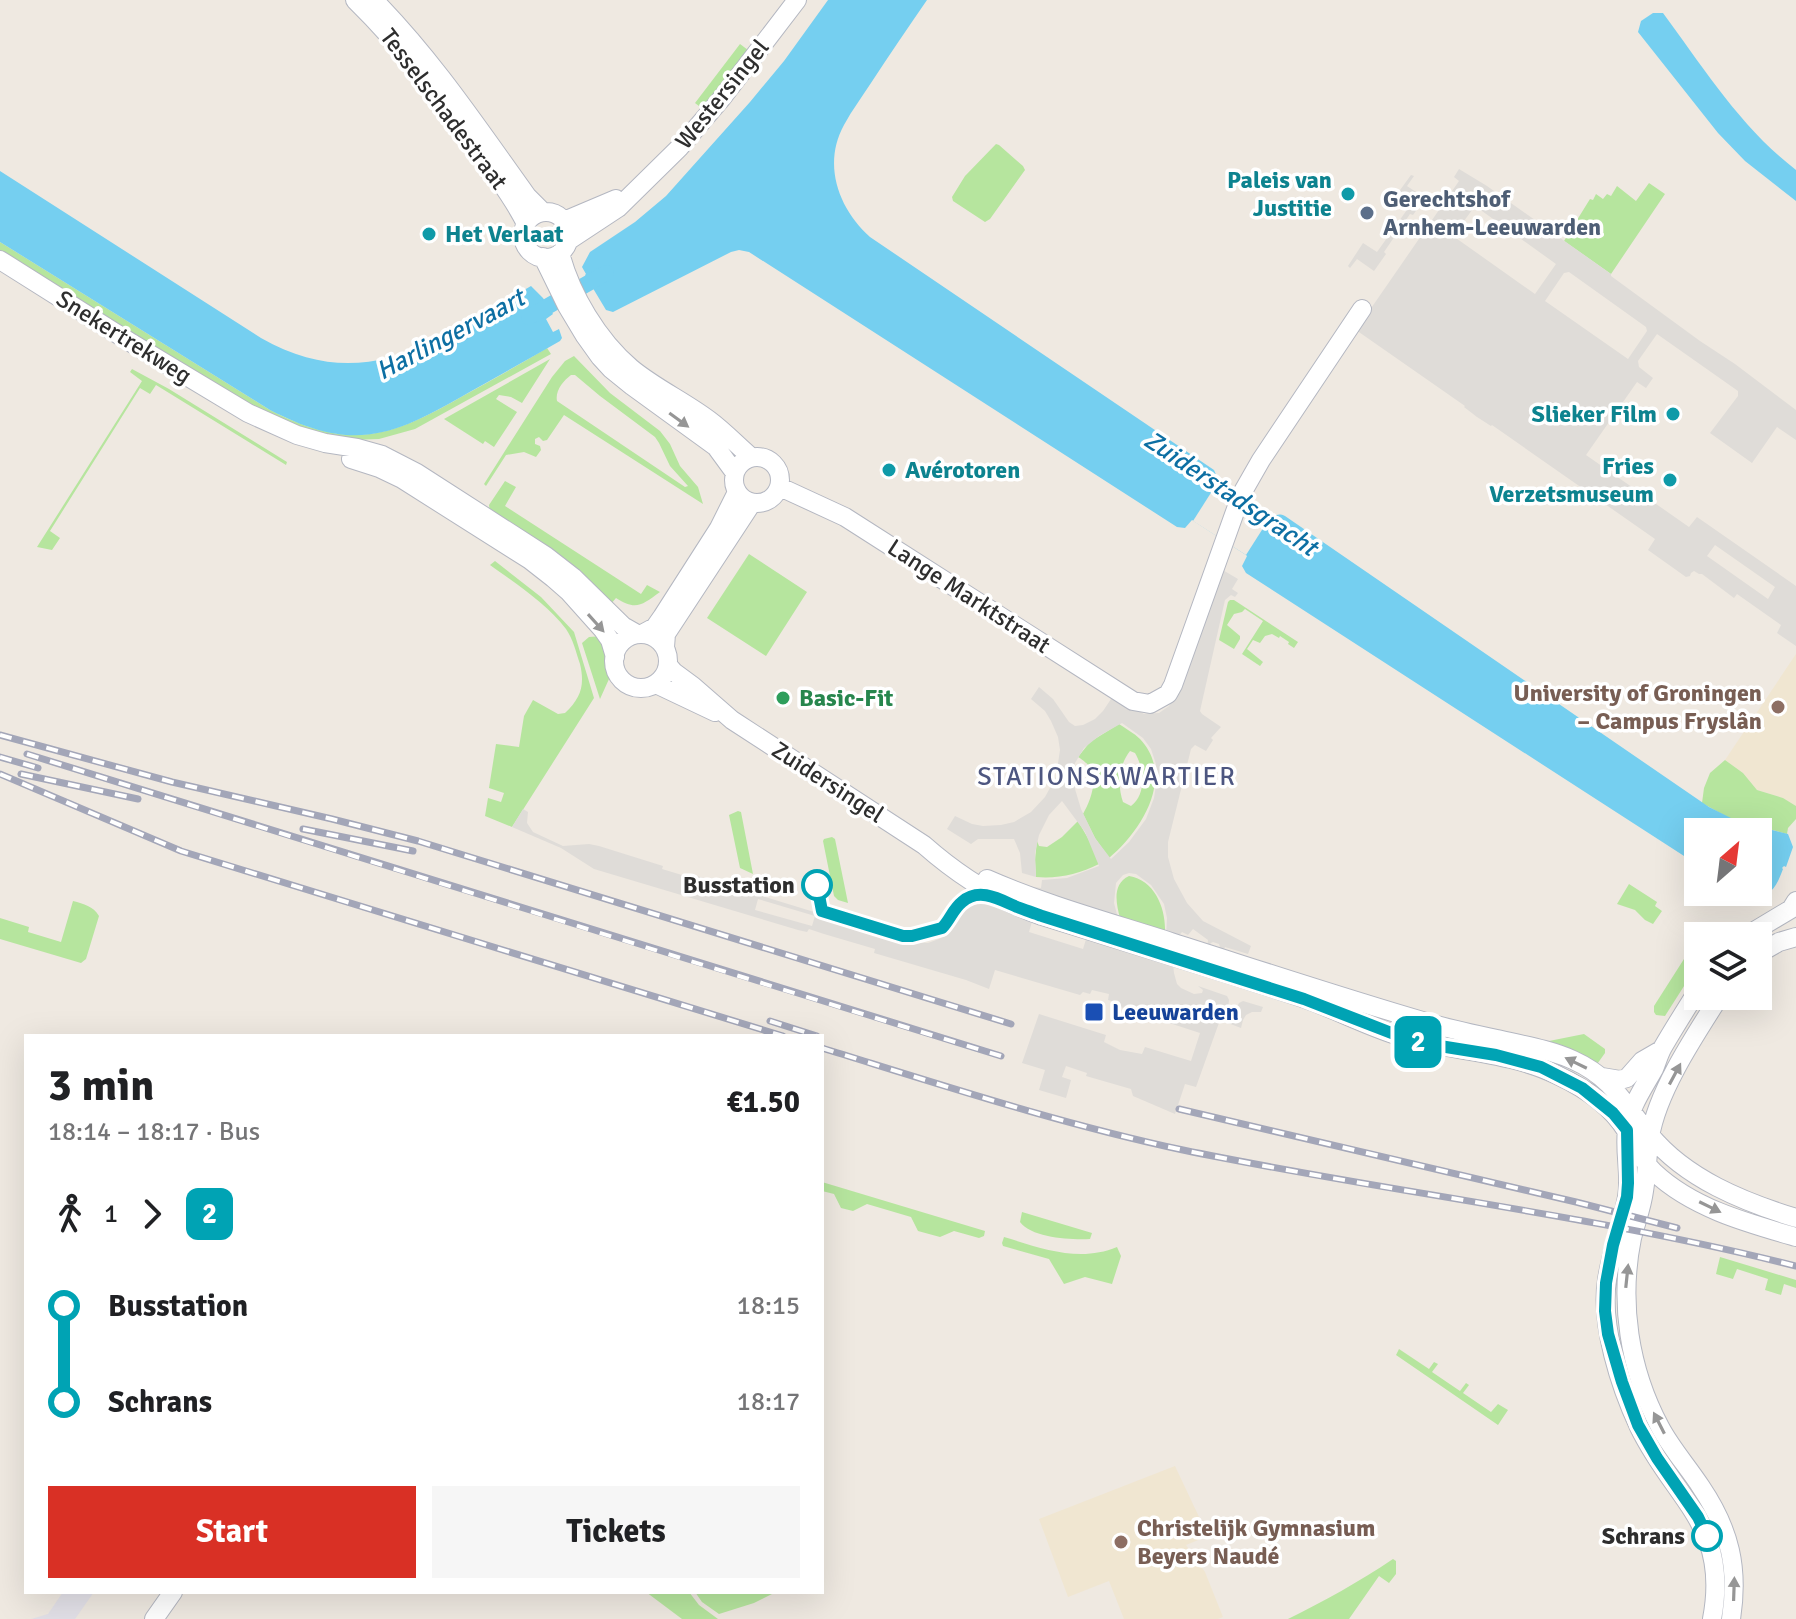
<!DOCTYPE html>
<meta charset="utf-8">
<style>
body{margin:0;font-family:Signika,sans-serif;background:#f6f6f6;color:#202124;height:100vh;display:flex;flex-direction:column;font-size:30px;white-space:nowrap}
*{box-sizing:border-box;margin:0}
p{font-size:26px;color:#757577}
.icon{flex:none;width:44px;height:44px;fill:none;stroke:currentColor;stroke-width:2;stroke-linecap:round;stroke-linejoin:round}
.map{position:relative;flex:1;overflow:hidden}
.side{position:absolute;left:24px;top:1034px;width:800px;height:560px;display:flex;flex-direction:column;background:#fff;border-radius:0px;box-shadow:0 8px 32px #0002}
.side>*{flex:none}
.badge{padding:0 16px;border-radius:12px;font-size:28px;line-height:52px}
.needle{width:52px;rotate:28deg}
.buttons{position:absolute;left:1684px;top:818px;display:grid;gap:16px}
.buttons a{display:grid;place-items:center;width:88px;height:88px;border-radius:0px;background:#fff;box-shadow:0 8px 32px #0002;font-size:40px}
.map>.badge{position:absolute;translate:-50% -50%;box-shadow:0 0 0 4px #fff}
.legs{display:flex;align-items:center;gap:12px;height:88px;padding:0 24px;font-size:26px}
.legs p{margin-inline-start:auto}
.head{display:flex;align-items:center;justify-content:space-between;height:136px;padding:0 24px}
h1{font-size:44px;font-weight:800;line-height:60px}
.action{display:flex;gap:16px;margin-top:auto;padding:16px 24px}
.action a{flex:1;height:92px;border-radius:0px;background:#d93025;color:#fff;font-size:32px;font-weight:800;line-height:92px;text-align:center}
.action a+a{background:#f6f6f6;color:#202124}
ul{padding:0 24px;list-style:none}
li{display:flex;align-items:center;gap:28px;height:96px;font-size:30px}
li i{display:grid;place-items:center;width:12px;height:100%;margin:0 10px;background:currentColor}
li i::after{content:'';width:20px;height:20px;margin:-10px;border:6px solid;border-radius:50%;background:#fff}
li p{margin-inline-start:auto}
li:first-child i{background:linear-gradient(#0000 50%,currentColor 0)}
li:last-child i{background:linear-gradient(currentColor 50%,#0000 0)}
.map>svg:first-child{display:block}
</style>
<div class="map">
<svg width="1796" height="1619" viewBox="0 0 1796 1619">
<rect width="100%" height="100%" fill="#efe9e1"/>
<path fill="#e3e1e8" d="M 63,1592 L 94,1592 L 75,1619 L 31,1619 L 48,1614 Z"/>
<path fill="#f0e6d1" d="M 1796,654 L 1796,806 L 1783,798 L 1757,790 L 1743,773 L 1725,760 Z
M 1175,1466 L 1208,1536 L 1186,1545 L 1205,1572 L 1223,1617 L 1218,1619 L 1124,1619 L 1109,1581 L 1068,1597 L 1039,1519 Z"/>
<path fill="#b6e59e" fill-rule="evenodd" d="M 740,44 L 748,50 L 703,109 L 695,103 Z
M 996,144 L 999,145 L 1023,166 L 1025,170 L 990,219 L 985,222 L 953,201 L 952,197 L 965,176 Z
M 1649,183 L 1665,194 L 1611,274 L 1564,241 L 1590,199 L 1593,200 L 1596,194 L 1603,199 L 1607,194 L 1611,196 L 1617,186 L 1636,201 Z
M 0,242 L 270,410 C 348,450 388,439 461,397 C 490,381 519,365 547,348 L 551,354 L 415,429 L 379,439 L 350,440 L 272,419 L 0,251 Z
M 574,356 L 610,393 L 660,431 L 670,444 L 680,466 L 698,487 L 703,504 L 564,415 L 547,440 L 543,441 L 539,437 L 535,439 L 535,444 L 540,446 L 541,450 L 536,457 L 524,452 L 506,455 L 486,486 L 484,484 L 552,377 L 565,361 ZM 571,375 L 575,375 L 600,396 L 655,437 L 659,443 L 670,466 L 688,486 L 685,487 L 557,401 C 555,391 563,381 571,375 Z
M 550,359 L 522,403 L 511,397 L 499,395 L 496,399 L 517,412 L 494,447 L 485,441 L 483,444 L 444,419 Z
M 132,369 L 169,389 L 287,462 L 286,465 L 156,385 L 150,394 L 140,388 L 50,531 L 60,538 L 52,550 L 37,547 L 142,381 L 130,372 Z
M 505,481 L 516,487 L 505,506 L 641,594 L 647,585 L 660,592 C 642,605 636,611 616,598 L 610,605 L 490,513 L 489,505 Z
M 749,554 L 807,592 L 766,656 L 707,618 Z
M 495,561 L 541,597 L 574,632 L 594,698 L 512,827 L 485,816 L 488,798 L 501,802 L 504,793 L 489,788 L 496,744 L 519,747 L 524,716 L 533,700 L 558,714 L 565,713 C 581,698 585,685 580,664 C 576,652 573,639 566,629 C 548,605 515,583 490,565 Z
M 1230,600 L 1234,600 L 1298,642 L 1294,648 L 1288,644 L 1289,642 L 1280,636 L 1279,638 L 1272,634 L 1265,636 L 1260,643 L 1253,640 L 1247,649 L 1263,662 L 1260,666 L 1242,654 L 1263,621 L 1245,609 L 1242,612 L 1234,614 L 1227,625 L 1240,636 L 1240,639 L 1234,649 L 1219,640 L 1228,602 Z
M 602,636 L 608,653 L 609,679 L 600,699 L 582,643 L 589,637 Z
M 1119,724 C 1126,729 1134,733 1140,739 C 1176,777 1141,831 1109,858 L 1095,838 L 1083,814 C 1090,802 1099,779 1089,766 C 1089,765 1079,757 1078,757 L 1090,742 ZM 1130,751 L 1135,753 C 1144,768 1147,794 1131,806 L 1123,802 C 1117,785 1119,765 1130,751 Z
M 1725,760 L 1743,773 L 1757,790 L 1783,798 L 1796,806 L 1796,819 L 1788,828 L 1787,834 L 1729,818 L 1702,803 L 1704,788 L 1710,773 Z
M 738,811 L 741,812 L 753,874 L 740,868 L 729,815 Z
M 1078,821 L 1093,847 L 1099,864 C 1079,874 1058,879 1036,877 L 1035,860 L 1037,841 L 1039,846 L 1047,847 L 1062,837 Z
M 832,837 L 835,839 L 848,903 L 838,900 L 834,896 L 823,841 L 824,839 Z
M 1129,876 C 1155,880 1166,909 1165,932 L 1120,918 C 1116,903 1112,884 1129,876 Z
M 1629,884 L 1657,902 L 1655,906 L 1662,911 L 1653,924 L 1645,920 L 1635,910 L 1617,904 Z
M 73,901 C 84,904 93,906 99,916 L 86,959 L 81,963 L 0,939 L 0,918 L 29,927 L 28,932 L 61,942 Z
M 1698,941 L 1698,964 L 1665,1016 L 1656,1015 L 1654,1012 L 1654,1006 L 1691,948 Z
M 1584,1034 L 1605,1049 L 1605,1053 L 1595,1067 L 1544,1042 Z
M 822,1182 L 985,1231 L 984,1236 L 979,1238 L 954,1231 L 940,1237 L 918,1231 L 911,1217 L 867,1204 L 853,1211 L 841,1208 L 834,1194 L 822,1191 Z
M 1022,1212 L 1092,1233 L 1090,1239 C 1071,1240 1032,1238 1020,1222 Z
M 1004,1237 C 1041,1248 1079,1263 1117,1247 L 1121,1256 L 1112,1284 L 1085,1277 L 1064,1284 L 1049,1259 L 1003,1246 L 1002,1243 Z
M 1720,1257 L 1796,1280 L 1796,1288 L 1784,1284 L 1781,1295 L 1765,1290 L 1768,1279 L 1737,1269 L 1733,1279 L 1716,1274 Z
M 1399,1349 L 1429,1369 L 1434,1362 L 1438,1364 L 1432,1372 L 1460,1391 L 1466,1383 L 1469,1385 L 1463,1393 L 1491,1412 L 1498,1404 L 1508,1410 L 1498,1425 L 1396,1355 Z
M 1393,1559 L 1396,1561 L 1396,1574 L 1389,1583 L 1379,1576 L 1349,1619 L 1288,1619 C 1324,1601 1359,1582 1393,1559 Z
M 646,1592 L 689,1592 L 699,1605 L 718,1619 L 682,1619 Z
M 695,1592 L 776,1592 L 754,1603 L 719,1614 L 702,1602 Z"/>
<path fill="#dfdcd8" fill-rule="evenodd" d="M 1459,169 L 1487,186 L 1611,274 L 1611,276 L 1700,341 L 1735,364 L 1796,410 L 1796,440 L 1777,427 L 1752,463 L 1710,433 L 1738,396 L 1738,391 L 1657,334 L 1638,361 L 1639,367 L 1653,378 L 1646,388 L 1637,382 L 1586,455 L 1689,527 L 1697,517 L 1796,586 L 1796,646 L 1777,633 L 1781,625 L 1737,594 L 1734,598 L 1702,574 L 1699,574 L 1694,571 L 1691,573 L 1690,576 L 1686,577 L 1648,550 L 1655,539 L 1492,425 L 1491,426 L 1477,417 L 1464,407 L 1465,406 L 1356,330 L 1459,181 L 1454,177 ZM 1475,206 L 1556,264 L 1535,294 L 1453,236 ZM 1569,272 L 1646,327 L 1647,331 L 1628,359 L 1545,301 L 1564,273 ZM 1715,545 L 1775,587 L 1768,599 L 1707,556 Z
M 1411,175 L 1414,176 L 1407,186 L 1425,198 L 1413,215 L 1410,214 L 1384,252 L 1386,254 L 1374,271 L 1357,259 L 1350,268 L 1348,266 L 1363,243 L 1377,252 L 1409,207 L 1395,197 Z
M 1221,569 L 1238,579 L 1232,589 L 1238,593 L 1235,597 L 1231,595 L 1225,600 L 1200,711 L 1202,714 L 1221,727 L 1211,738 L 1213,740 L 1206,751 L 1195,745 L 1191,749 L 1168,842 L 1168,857 L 1174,879 L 1187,903 L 1203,921 L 1251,946 L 1248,954 L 1225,947 L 1222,954 L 1219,944 L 1213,942 L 1211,943 L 1207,950 L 1208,940 L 1193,929 L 1188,935 L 1182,932 L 1177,938 L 1166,937 L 1167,918 L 1164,904 L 1151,885 L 1136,874 L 1129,873 L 1123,875 L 1116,883 L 1114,903 L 1119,922 L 1027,886 L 1041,888 L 1042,880 L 1067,878 L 1099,866 L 1085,832 L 1062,801 L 1049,815 L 1039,835 L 1035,853 L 1036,877 L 1022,873 L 1020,853 L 1014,839 L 978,839 L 971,844 L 947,829 L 955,816 L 972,824 L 983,826 L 1001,825 L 1014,822 L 1031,812 L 1045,797 L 1056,777 L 1060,750 L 1058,737 L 1051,721 L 1045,711 L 1031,699 L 1039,687 L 1053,699 L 1069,722 L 1075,726 L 1083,725 L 1095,719 L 1103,711 L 1113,696 L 1144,714 L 1159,713 L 1169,706 L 1175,696 ZM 1122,723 L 1143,738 L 1151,749 L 1156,764 L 1157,779 L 1154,798 L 1146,819 L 1129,842 L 1111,859 L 1095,838 L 1081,809 L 1075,789 L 1073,773 L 1075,763 L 1084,748 L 1099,736 Z
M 523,809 L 528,812 L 527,823 L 533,832 L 563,846 L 589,844 L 599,846 L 663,866 L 662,869 L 695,879 L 697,876 L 912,942 L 928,943 L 939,939 L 951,930 L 963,910 L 968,905 L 978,901 L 987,902 L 1175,962 L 1173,964 L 1174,973 L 1177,984 L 1181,988 L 1194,994 L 1202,993 L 1203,990 L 1198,986 L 1227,996 L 1229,1000 L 1228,1009 L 1235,1011 L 1239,1003 L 1243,1001 L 1263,1007 L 1261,1012 L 1252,1012 L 1246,1015 L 1243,1020 L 1241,1028 L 1220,1020 L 1196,1087 L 1185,1084 L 1175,1114 L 1133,1096 L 1131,1089 L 1086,1076 L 1087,1073 L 1066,1066 L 1062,1077 L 1071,1080 L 1066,1098 L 1039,1090 L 1045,1070 L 1022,1063 L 1039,1014 L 1106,1035 L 1104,1042 L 1120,1050 L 1142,1054 L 1145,1047 L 1191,1061 L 1200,1033 L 1114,1005 L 1115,1002 L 1108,1000 L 1109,994 L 1092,990 L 1090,994 L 1083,992 L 1080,995 L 995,970 L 989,989 L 966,980 L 874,953 L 875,949 L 824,934 L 809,929 L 807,932 L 798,930 L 594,869 L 561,848 L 512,827 ZM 758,899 L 815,916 L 812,926 L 755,910 ZM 1033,918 L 1087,936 L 1083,949 L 1029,932 Z"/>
<path fill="#75cff0" d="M 828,0 L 927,0 C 908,28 889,55 871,83 C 862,97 852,110 844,125 C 822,165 839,209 870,237 L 1214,470 L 1217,477 L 1213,487 L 1214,488 L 1268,523 C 1274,517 1276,512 1285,516 L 1709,807 L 1737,821 L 1788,834 L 1793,847 L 1786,867 L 1784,866 L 1782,868 L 1783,869 C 1775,891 1767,902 1743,892 L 1758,892 L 1758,832 L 1698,832 L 1698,865 L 1246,573 L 1242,566 L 1247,556 L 1246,555 L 1192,520 L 1185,528 L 1177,527 L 749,252 L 739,250 L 731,252 L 613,312 L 606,310 L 585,275 L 586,274 L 582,267 L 590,252 L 635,222 L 666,196 L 750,102 L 784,61 Z
M 1653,13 L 1663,13 C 1703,67 1741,128 1796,170 L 1796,201 L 1745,161 L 1718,133 L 1638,32 L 1641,21 Z
M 0,171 L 261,338 C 367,398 439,338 531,286 L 543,298 L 553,314 L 546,319 L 553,332 L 559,329 L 562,338 L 560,341 C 530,358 499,376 468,393 C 392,437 353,453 270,410 L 0,242 Z"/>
<path fill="#efe9e1" d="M 1214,488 L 1267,522 L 1246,555 L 1193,521 Z"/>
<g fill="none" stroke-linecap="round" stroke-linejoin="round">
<path stroke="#75cff0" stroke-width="16" d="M 529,317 L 606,273"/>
<g stroke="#b4b7c1" stroke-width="20">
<path id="secondary" d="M 355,0 C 407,51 449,108 490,167 C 503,186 516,203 526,224
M 374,0 C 433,60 478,128 527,196 L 543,212
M523 235a23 23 0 1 1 46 0a23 23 0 1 1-46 0Z
M 564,221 L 616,199
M 568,241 L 618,208 L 680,147 L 722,98 L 797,0
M 560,253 C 571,295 598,340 631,368 C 655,388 684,401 709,420 C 724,431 737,445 751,457
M 543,257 L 567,306 L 585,336 L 600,357 L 611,369 L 632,386 L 716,447 L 735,473
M 0,260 L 130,342 L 248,413 L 297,435 L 325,443 L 357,448 L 382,455 L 417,473 L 546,556 L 573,577 L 623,626 L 637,634
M734 480a23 23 0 1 1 46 0a23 23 0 1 1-46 0Z
M 351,459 L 379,468 L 402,479 L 530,560 L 553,578 L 569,592 L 603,630 L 610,640 L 615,657
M 780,487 L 845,517 L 1122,694 L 1133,701 L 1150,704 L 1168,694 L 1173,685 L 1241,495 L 1261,460 L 1362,309
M 642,634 L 655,627 L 662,617 L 719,528 L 737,492
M614 661a27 27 0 1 1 54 0a27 27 0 1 1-54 0Z
M 665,647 L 666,634 L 752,503
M 668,665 L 674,672 L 693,686 L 732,720 L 924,845 C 958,875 999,901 1042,916 C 1129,943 1216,969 1303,998 C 1335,1009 1366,1026 1399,1036 C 1451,1052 1508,1051 1557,1075 C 1585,1088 1611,1105 1627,1132 C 1636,1146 1641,1160 1654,1172 C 1692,1208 1747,1223 1796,1237
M 656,684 L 715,712
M 987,879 C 1046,905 1109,922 1171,942 C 1256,969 1340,997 1426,1022 C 1449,1029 1473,1034 1497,1039 C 1522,1045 1549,1049 1573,1060 C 1613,1078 1624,1104 1650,1135 C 1686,1179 1744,1202 1796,1218
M 1746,936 L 1791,909 L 1796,901
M 1758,954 L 1779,942 L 1796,937
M 1698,990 C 1686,1009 1674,1028 1663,1047 C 1659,1054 1657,1062 1654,1069 C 1643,1089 1629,1108 1627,1130 C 1624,1152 1631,1175 1627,1197 C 1622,1225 1611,1252 1607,1280 C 1600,1325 1620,1386 1639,1427 C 1674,1500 1730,1525 1712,1619
M 1720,996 C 1695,1035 1657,1092 1650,1137 C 1647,1155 1647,1173 1644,1191 C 1642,1207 1636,1222 1632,1238 C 1619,1302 1629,1369 1660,1427 C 1671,1448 1688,1467 1701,1487 C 1730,1530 1739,1568 1731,1619
M 1602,1077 L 1620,1080 L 1627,1078 L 1642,1061 L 1661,1050
M 154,1619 L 173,1592"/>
</g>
<use href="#secondary" stroke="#fff" stroke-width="18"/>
<g stroke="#a3a6b8" stroke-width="7">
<path id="rail" d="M 0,735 L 172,782 L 332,819 L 418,841 L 1011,1024
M 27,754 C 352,855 676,958 1001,1056
M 0,757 L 38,768
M 0,774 L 181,851 L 783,1036
M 21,774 L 138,799
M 303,829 L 413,851
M 770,1021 L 817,1036
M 822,1048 C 942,1085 1061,1124 1183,1150 C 1387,1192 1594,1215 1796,1266
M 1179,1109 L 1576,1202 L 1677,1228"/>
</g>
<use href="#rail" stroke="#fff" stroke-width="4" stroke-dasharray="12" stroke-linecap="butt"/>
</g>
<defs><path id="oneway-solid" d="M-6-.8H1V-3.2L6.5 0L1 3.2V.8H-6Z" transform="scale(2)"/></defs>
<g fill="#969696">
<use href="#oneway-solid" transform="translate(679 420) rotate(36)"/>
<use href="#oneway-solid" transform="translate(596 623) rotate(48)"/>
<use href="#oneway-solid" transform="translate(1576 1063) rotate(-154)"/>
<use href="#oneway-solid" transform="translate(1675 1074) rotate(-62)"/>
<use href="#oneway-solid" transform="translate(1710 1207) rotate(26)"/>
<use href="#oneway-solid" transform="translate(1627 1276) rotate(-84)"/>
<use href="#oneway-solid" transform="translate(1659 1423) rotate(-117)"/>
<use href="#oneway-solid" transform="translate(1734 1589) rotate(-88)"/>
</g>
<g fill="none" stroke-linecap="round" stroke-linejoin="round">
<g stroke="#fff" stroke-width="18">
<path id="line-1" d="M 817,885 L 822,911 L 903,936 L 912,936 L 942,928 C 950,920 953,909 962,902 C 979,887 999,899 1017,907 C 1025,910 1034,913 1042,916 L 1304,999 L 1394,1034 L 1421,1043 L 1496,1055 L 1541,1067 L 1582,1088 L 1613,1113 L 1627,1130 L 1628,1183 L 1627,1197 L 1613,1245 L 1606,1283 L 1605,1311 L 1608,1334 L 1622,1382 L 1638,1425 L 1657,1458 L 1698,1517 L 1707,1536"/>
</g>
<use href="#line-1" stroke="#00a3b4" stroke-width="12"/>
</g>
<g fill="#0f9aa8" stroke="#fff" stroke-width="3">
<circle cx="1348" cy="194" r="8"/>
<circle cx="429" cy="234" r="8"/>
<circle cx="1673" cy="414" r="8"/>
<circle cx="889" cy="470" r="8"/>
<circle cx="1670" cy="480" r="8"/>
</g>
<circle fill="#5c6f8a" stroke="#fff" stroke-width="3" cx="1367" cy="213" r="8"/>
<circle fill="#2e9e5b" stroke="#fff" stroke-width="3" cx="783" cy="698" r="8"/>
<g fill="#8d6e63" stroke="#fff" stroke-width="3">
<circle cx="1778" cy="707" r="8"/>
<circle cx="1121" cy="1542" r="8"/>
</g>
<g fill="#fff" stroke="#00a3b4" stroke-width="4">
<circle cx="817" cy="885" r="14"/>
<circle cx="1707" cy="1536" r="14"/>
</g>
<rect fill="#1a4fb4" stroke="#fff" stroke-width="3" x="1084" y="1002" width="20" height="20" rx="4"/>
<g text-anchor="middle" stroke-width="7" stroke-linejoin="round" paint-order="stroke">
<g font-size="24" fill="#2e2e2e" stroke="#fff">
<text transform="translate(722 94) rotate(-51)" y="8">Westersingel</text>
<text transform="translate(444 109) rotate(53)" y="8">Tesselschadestraat</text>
<text transform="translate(124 337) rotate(32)" y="8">Snekertrekweg</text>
<text transform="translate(969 596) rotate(33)" y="8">Lange Marktstraat</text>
<text transform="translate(828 782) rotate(33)" y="8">Zuidersingel</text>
</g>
<g font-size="24" font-weight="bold" fill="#0d838f" stroke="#fff" text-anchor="end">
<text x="1332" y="188">Paleis van<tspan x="1332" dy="28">Justitie</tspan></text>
<text x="445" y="242" text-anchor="start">Het Verlaat</text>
<text x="1657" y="422">Slieker Film</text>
<text x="1654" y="474">Fries<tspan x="1654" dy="28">Verzetsmuseum</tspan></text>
<text x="905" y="478" text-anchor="start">Avérotoren</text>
</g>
<g font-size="24" font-weight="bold" fill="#4e5e75" stroke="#fff" text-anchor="start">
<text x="1383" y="207">Gerechtshof<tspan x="1383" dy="28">Arnhem-Leeuwarden</tspan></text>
</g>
<g font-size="24" font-weight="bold" fill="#785e54" stroke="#fff" text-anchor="end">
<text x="1762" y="701">University of Groningen<tspan x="1762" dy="28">– Campus Fryslân</tspan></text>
<text x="1137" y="1536" text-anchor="start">Christelijk Gymnasium<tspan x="1137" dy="28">Beyers Naudé</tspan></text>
</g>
<g font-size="24" font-weight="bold" fill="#27864d" stroke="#fff" text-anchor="start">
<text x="799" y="706">Basic-Fit</text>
</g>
<g font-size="24" font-weight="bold" fill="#2e2e2e" stroke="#fff" text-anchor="end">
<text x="795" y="893">Busstation</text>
<text x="1685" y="1544">Schrans</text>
</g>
<g font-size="24" font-weight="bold" fill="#164399" stroke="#fff" text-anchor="start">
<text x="1112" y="1020">Leeuwarden</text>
</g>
<g font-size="26" font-style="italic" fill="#0d6fa3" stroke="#fff">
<text transform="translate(450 334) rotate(-28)" y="9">Harlingervaart</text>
<text transform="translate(1231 493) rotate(34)" y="9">Zuiderstadsgracht</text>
</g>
<g font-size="26" letter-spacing="2" fill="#4d5680" stroke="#fff">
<text x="1107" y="785">STATIONSKWARTIER</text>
</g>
</g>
</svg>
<div class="buttons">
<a><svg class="needle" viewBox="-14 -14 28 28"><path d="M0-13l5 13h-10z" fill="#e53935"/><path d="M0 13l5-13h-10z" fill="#757577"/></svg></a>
<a><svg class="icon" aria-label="layers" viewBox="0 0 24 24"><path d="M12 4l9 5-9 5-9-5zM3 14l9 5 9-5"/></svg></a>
</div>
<b class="badge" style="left:1418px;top:1042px;background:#00a3b4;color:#fff">2</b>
<section class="side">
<div class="head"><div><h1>3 min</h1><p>18:14 – 18:17 · Bus</p></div><b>€1.50</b></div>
<div class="legs"><svg class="icon" aria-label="walk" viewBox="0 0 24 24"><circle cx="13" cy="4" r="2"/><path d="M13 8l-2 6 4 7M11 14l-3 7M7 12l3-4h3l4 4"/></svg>1<svg class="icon" aria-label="forward" viewBox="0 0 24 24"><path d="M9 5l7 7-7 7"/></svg><b class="badge" style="background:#00a3b4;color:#fff">2</b></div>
<ul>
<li><i style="color:#00a3b4"></i><b>Busstation</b><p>18:15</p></li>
<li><i style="color:#00a3b4"></i><b>Schrans</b><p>18:17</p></li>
</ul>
<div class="action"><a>Start</a><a>Tickets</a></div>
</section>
</div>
